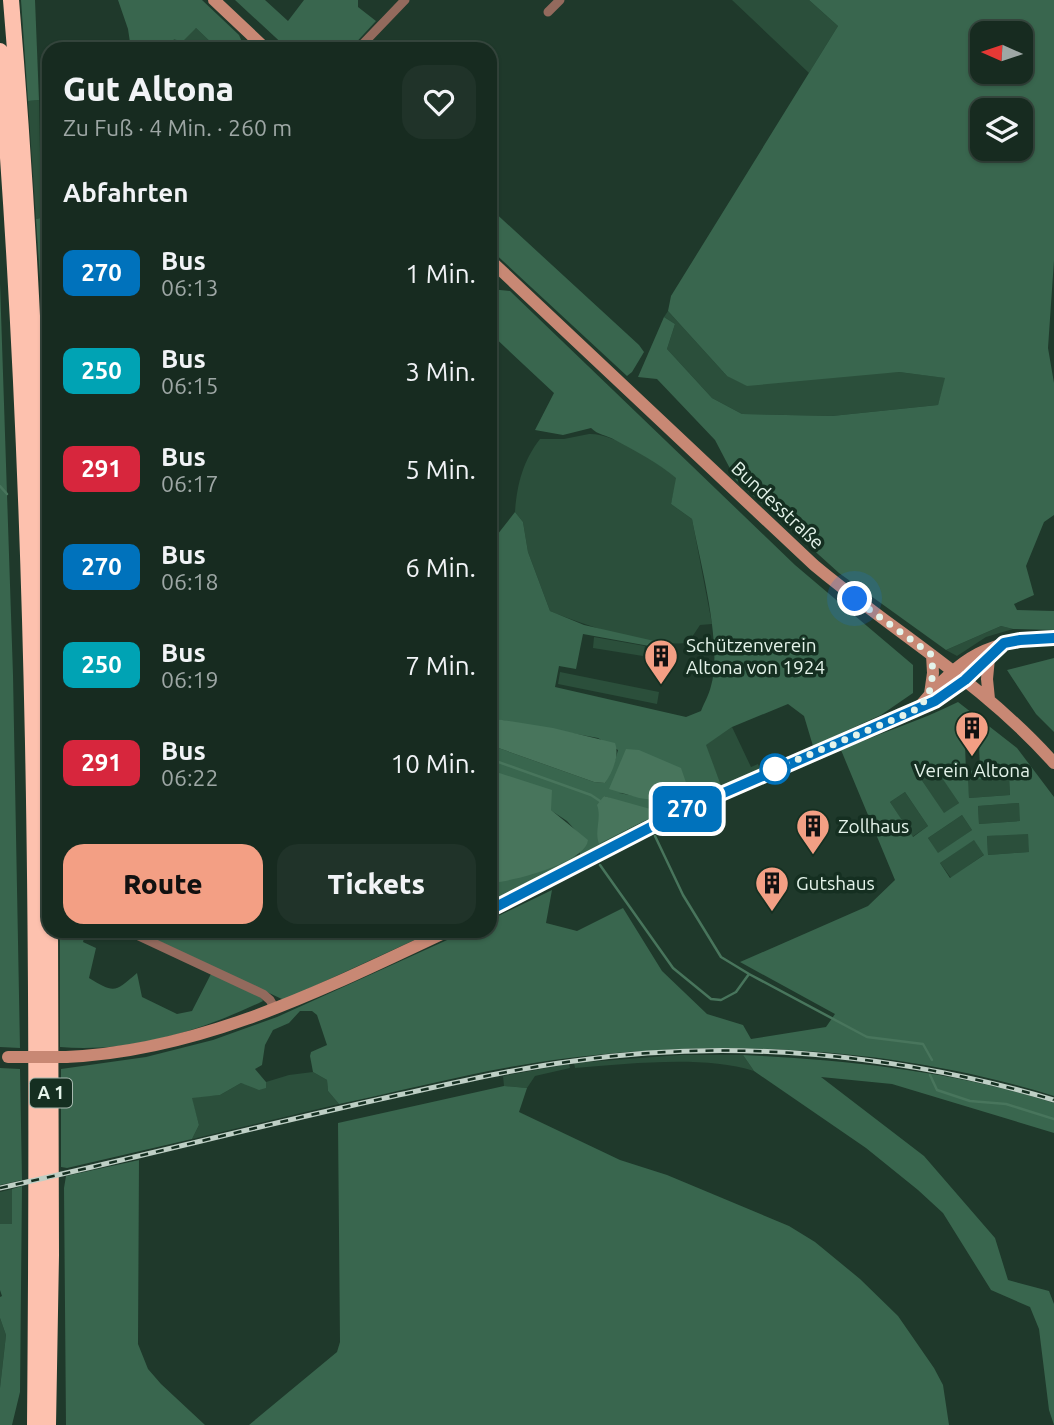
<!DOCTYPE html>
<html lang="de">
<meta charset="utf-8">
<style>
body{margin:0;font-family:Ubuntu,sans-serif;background:#203329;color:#f1f3f6;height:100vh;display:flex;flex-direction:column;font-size:26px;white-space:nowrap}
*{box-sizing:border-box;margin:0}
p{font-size:23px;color:#9ea7a5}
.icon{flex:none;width:38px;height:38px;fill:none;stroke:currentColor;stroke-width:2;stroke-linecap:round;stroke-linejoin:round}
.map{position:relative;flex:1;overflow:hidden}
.side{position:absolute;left:42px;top:42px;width:455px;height:896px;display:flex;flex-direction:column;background:#172b20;border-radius:21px;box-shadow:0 2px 5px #0004,0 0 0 2px #36473e}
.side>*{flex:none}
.badge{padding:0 14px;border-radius:10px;font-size:24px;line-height:46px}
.needle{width:46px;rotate:273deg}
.tools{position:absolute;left:970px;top:21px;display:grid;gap:14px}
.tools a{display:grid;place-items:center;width:63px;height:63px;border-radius:14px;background:#172b20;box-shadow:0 2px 5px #0004,0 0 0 2px #36473e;font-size:35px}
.you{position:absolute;width:35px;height:35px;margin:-18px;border:5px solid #fff;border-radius:50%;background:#1a73e8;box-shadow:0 0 0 10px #1a73e833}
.map>.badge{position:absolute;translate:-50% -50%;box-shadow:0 0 0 4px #fff}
h2{padding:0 21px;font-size:26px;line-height:63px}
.round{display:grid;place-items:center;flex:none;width:74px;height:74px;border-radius:21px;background:#203329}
.head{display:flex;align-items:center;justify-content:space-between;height:119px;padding:0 21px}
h1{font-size:33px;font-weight:800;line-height:52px}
.action{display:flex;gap:14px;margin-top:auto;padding:14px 21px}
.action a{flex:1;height:80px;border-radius:21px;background:#f39f84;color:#111;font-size:28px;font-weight:800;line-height:80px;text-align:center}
.action a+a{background:#203329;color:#f1f3f6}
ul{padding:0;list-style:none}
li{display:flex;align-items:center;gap:21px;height:98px;padding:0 21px}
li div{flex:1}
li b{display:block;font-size:26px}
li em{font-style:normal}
li .badge{min-width:77px;font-weight:700;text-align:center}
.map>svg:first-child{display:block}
</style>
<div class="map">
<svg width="1054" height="1425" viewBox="0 0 1054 1425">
<rect width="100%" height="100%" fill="#1f392b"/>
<path fill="#2b4f3b" d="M 732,0 L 809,0 L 838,26 L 809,73 Z
M 196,28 L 218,49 L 171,49 L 174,39 Z
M 39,100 L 40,152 L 49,216 L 36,219 L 28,101 Z
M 668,311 L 727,376 L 899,372 L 946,378 L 938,405 L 832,416 L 742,414 L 712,398 L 667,349 L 675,324 L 664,317 Z
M 589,434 C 615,433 656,462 677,478 L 671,504 L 692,519 L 712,624 L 700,625 L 688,643 C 651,647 585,626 550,611 L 528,552 L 523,522 L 515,512 C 517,484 523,461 540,439 L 564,439 Z
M 1001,626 L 1013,629 L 986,637 L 957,656 L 946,650 Z
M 594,637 L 645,646 L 643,656 L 593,648 Z
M 560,672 L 659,692 L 657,704 L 558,684 Z
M 732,727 L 751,767 L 758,764 L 761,771 L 722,788 L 705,745 Z
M 937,769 L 959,803 L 944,814 L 921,779 Z
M 1009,777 L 1010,795 L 969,798 L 967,779 Z
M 905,792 L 928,826 L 912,837 L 890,802 Z
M 1019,803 L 1021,821 L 979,824 L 978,806 Z
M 962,815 L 972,830 L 938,854 L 928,838 Z
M 1028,833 L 1030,852 L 988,855 L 987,836 Z
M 974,839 L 985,854 L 951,878 L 940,863 Z
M 680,1055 L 743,1055 L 754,1071 C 702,1055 629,1064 575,1068 L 574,1063 Z
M 569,1064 L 570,1068 L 535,1076 L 527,1088 L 504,1086 L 503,1076 Z
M 313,1072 L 327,1080 L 328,1091 L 339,1104 L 192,1139 L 199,1125 L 191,1097 L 220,1095 L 241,1083 L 266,1088 L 266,1082 L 289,1075 Z
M 12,1189 L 12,1224 L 0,1224 L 0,1192 Z
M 0,1318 L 6,1335 L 0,1388 Z"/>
<path fill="#39664e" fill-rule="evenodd" d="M 21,0 L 35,0 L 39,100 L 28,101 Z
M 118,0 L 202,0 L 239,35 L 245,49 L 218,49 L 196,28 L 182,42 L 174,39 L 171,49 L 131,49 L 128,29 Z
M 235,0 L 265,0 L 288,21 L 304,0 L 358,0 L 358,7 L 376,21 L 350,49 L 288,49 Z
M 809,0 L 1054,0 L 1054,260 L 1048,348 L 1054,383 L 1054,515 L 1044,522 L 1026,566 L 1034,595 L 1014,604 L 1017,610 L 1054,611 L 1054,630 L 1013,629 L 1001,626 L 946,650 L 839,573 L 736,480 L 715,440 L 657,379 L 638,377 L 664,317 L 675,324 L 667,349 L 712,398 L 742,414 L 832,416 L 938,405 L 945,378 L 899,372 L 747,386 L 727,376 L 668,311 L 671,296 L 838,26 ZM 982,33 L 1020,33 L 1020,72 L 982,72 ZM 982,110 L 1020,110 L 1020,149 L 982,149 Z
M 490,208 L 639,345 L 644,352 L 632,372 L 627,376 L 490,249 Z
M 49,216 L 49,417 L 36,219 Z
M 0,283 L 13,675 L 20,1048 L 0,1047 Z
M 490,289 L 510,291 L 795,565 L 913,665 L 913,693 L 881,715 L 813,746 L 804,716 L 788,704 L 732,727 L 706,745 L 722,788 L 490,904 L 490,883 L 541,871 L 580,854 L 577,832 L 567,821 L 490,770 L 490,745 L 594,782 L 605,783 L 614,764 L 618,750 L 598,738 L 490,718 L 490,544 L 515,512 L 523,522 L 528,552 L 550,611 L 584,625 L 672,645 L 671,650 L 583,634 L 576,669 L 559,666 L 555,687 L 686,717 L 701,711 C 704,703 709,695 711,686 C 723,646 700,562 692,519 L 671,504 L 676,478 C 658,463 636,451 615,440 C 606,435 598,435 591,428 L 563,435 L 535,430 L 554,393 L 490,333 ZM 619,793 L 691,797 L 667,802 ZM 604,796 L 618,801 L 647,820 L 599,844 L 599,811 Z
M 1054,658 L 1054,732 L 1036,714 L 1007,670 Z
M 958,702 L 1017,748 L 1054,797 L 1054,1096 C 899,1048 730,1038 569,1058 C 492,1067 415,1088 339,1104 L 328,1091 L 327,1080 L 313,1072 L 310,1056 L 311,1052 L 327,1045 L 317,1015 L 312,1011 L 300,1011 L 289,1023 L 273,1030 L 265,1045 L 262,1065 L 255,1069 L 266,1082 L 266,1088 L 259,1090 L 241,1083 L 220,1095 L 192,1098 L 199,1125 L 192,1139 L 67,1168 L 61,1167 L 61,1069 L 146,1057 L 213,1040 L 277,1017 L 467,931 L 490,931 L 490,920 L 552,890 L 546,923 L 577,931 L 623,908 L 662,971 L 707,1014 L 743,1025 L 751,1039 L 826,1027 L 835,1014 L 740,962 L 868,906 L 895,880 L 841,750 C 880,733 920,721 958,702 ZM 965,745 L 979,745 L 980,770 L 966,771 ZM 936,769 L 959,803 L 944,813 L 921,779 ZM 1009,777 L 1010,795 L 969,798 L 968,780 ZM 905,792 L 928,826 L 913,837 L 890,802 ZM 1019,803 L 1020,821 L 979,824 L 978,806 ZM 962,815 L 972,830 L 938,853 L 928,838 ZM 1028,834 L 1029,852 L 988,855 L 987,836 ZM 974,840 L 984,855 L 950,878 L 940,863 Z
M 60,931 L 86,931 L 83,942 L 96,948 L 89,978 C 115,994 115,992 137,973 L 142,997 L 177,1014 L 192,1011 L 212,972 L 259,995 L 263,1001 C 201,1031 130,1053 60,1047 Z
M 137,931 L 434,931 L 284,1000 Z
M 743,1055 C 848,1060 953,1071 1054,1103 L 1054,1133 L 892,1084 L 821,1077 L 924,1156 L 995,1238 L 1008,1280 L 1049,1291 L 1054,1304 L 1054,1425 L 1049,1410 L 1039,1329 L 1030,1307 L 991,1290 L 943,1213 L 918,1190 L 866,1148 L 754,1071 Z
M 0,1068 L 20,1069 L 22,1180 L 0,1185 Z
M 504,1086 L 527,1088 L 519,1112 L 620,1160 L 667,1175 L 789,1226 L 815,1242 L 860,1279 L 898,1316 L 934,1368 L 943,1385 L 949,1425 L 249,1425 L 337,1352 L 340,1342 L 338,1123 Z
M 139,1160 L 138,1344 L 148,1369 L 161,1384 L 205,1425 L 66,1425 L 64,1188 L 66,1176 Z
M 22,1186 L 20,1392 L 12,1425 L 0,1425 L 0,1388 L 6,1335 L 0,1318 L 0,1297 L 2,1296 L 0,1290 L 0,1224 L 12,1224 L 12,1189 Z"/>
<path fill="#48755c" d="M 490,718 L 553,728 L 615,743 C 620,756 612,773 605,783 L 594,782 L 490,745 Z
M 626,749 L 639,750 L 681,768 L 691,797 L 673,806 L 667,802 L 639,798 L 609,789 Z
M 490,770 L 552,790 L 551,810 L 588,840 C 586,863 511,882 490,883 Z
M 604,796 L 654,810 L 654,816 L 599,844 C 594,831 602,818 597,805 Z"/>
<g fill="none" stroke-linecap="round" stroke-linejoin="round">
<path stroke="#48755c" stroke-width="2.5" d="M 0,486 L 7,494
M 490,759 L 591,795 L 600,801
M 655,836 L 683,895 L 721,957 L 749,974
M 600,865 L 673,968 L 711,999 L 721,1000 L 736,992 L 749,974 L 867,1037 L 923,1044 L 932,1060
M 930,1075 L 937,1090 L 970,1101 L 1006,1104 L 1054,1119"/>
<path stroke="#936a5d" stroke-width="9" d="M 548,12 L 560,0
M 358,49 L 405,0
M 128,931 L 263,994 L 270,1000 L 275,1009"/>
<path stroke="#c88874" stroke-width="12" d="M 214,0 L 266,49
M 490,260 L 814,565 C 894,632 984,684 1054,763
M 989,658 L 987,679 L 989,699
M 930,694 L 933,673 L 932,655
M 920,706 C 963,655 988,640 1054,638
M 490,910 L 682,811 L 935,700 L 966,680 L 1004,643
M 66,1057 C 203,1051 326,988 448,931"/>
<path stroke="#fdc1ae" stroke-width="16" d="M 11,0 C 35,284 44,570 49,856
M 0,51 C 37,508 39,967 35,1425
M 48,1425 L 51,1255 L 50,931"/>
<g stroke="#becfc5" stroke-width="5">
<path id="rail" d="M 0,1188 C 132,1159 262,1125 394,1096 C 454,1083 513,1069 574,1061 C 734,1038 899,1054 1054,1100"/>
</g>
<use href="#rail" stroke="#152f21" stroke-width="2.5" stroke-dasharray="8" stroke-linecap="butt"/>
<path stroke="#c88874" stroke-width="12" d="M 8,1057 L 66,1057"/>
</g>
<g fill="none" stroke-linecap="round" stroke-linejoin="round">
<g stroke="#fff" stroke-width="16">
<path id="line" d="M 490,910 L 682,811 L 935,701 L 965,680 L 1004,643 L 1020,640 L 1054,638"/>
</g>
<use href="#line" stroke="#0072bc" stroke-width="10"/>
<path stroke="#e4f3ea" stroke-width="7" stroke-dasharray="0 12.6" d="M 775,769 L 909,713 C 934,701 933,679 932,655 L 855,599"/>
</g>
<defs>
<g id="building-pin" transform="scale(1.75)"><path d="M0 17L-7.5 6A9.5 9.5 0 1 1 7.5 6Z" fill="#f39f84" stroke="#152f21"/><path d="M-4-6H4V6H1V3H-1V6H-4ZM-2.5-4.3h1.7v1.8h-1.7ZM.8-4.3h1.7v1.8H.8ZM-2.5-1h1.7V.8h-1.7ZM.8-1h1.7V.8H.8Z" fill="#111"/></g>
</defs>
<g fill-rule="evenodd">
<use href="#building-pin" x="661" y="656"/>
<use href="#building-pin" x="972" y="728"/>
<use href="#building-pin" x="813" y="826"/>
<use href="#building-pin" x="772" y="883"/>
</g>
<circle fill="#fff" stroke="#0072bc" stroke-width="3.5" cx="775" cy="769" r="14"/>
<g text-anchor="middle" stroke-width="7" stroke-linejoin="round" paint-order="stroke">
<rect fill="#152f21" stroke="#a6b8ae" stroke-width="2" x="30" y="1078.5" width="42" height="29" rx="5"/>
<g font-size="18" font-weight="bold" fill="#e4f3ea">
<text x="51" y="1099">A 1</text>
</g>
<g font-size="19" fill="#e4f3ea" stroke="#152f21">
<text transform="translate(778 505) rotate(43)" y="7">Bundesstraße</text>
</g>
<g font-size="19" fill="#e4f3ea" stroke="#152f21" text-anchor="start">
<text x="686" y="652">Schützenverein<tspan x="686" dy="22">Altona von 1924</tspan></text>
<text x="972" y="777" text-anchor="middle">Verein Altona</text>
<text x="838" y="833">Zollhaus</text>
<text x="796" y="890">Gutshaus</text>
</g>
</g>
</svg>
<div class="tools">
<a><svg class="needle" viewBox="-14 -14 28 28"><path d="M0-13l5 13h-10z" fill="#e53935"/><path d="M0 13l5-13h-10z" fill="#9ea7a5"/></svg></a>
<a><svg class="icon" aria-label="layers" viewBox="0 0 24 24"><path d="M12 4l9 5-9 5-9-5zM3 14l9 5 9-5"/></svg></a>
</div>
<div class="you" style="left:855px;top:599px"></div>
<b class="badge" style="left:687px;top:809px;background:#0072bc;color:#fff">270</b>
<section class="side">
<div class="head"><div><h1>Gut Altona</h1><p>Zu Fuß · 4 Min. · 260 m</p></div><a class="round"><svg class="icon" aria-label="heart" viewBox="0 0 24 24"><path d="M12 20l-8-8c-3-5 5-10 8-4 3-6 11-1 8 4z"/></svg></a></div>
<h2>Abfahrten</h2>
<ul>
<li><span class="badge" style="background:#0072bc;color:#fff">270</span><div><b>Bus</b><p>06:13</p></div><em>1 Min.</em></li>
<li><span class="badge" style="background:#00a3b4;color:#fff">250</span><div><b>Bus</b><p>06:15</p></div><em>3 Min.</em></li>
<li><span class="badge" style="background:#d7263d;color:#fff">291</span><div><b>Bus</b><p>06:17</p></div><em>5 Min.</em></li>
<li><span class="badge" style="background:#0072bc;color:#fff">270</span><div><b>Bus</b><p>06:18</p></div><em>6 Min.</em></li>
<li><span class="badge" style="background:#00a3b4;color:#fff">250</span><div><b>Bus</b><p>06:19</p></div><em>7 Min.</em></li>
<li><span class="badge" style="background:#d7263d;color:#fff">291</span><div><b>Bus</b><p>06:22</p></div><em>10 Min.</em></li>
</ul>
<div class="action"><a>Route</a><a>Tickets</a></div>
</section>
</div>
